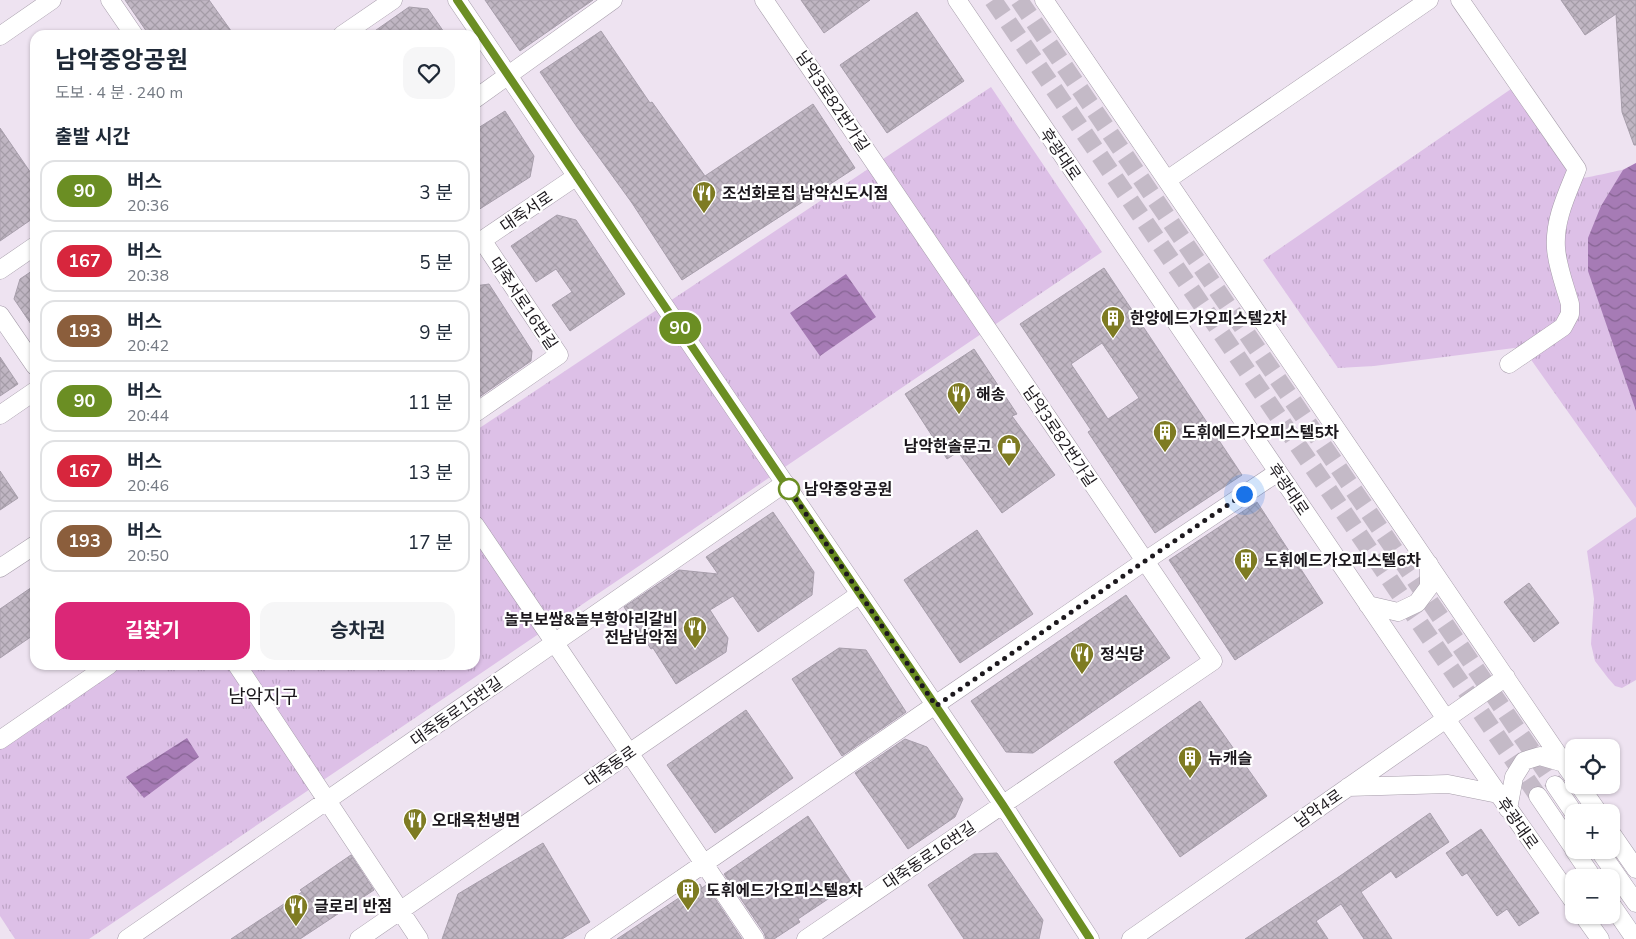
<!DOCTYPE html>
<html lang="ko">
<meta charset="utf-8">
<style>
body{margin:0;font-family:"Nunito Sans","Noto Sans KR",sans-serif;background:#f6f6f7;color:#1f2937;height:100vh;display:flex;flex-direction:column;font-size:19px;white-space:nowrap}
*{box-sizing:border-box;margin:0}
p{font-size:16px;color:#747a83}
.icon{flex:none;width:28px;height:28px;fill:none;stroke:currentColor;stroke-width:2;stroke-linecap:round;stroke-linejoin:round}
.map{position:relative;flex:1;overflow:hidden}
.details{position:absolute;left:30px;top:30px;width:450px;height:640px;display:flex;flex-direction:column;background:#fff;border-radius:15px;box-shadow:0 1px 4px #0004}
.details>*{flex:none}
.badge{padding:0 10px;border-radius:16px;font-size:18px;line-height:32px}
.buttons{position:absolute;left:1565px;top:739px;display:grid;gap:10px}
.buttons a{display:grid;place-items:center;width:55px;height:55px;border-radius:10px;background:#fff;box-shadow:0 1px 4px #0004;font-size:25px}
.you{position:absolute;width:25px;height:25px;margin:-12px;border:4px solid #fff;border-radius:50%;background:#1a73e8;box-shadow:0 0 0 8px #1a73e833}
.map>.badge{position:absolute;translate:-50% -50%;box-shadow:0 0 0 2px #fff}
h2{padding:0 25px;font-size:19px;line-height:45px}
.round{display:grid;place-items:center;flex:none;width:52px;height:52px;border-radius:15px;background:#f6f6f7}
.head{display:flex;align-items:center;justify-content:space-between;height:85px;padding:0 25px}
h1{font-size:24px;font-weight:700;line-height:38px}
.cta{display:flex;gap:10px;margin-top:auto;padding:10px 25px}
.cta a{flex:1;height:58px;border-radius:15px;background:#db2777;color:#fff;font-size:20px;font-weight:700;line-height:58px;text-align:center}
.cta a+a{background:#f6f6f7;color:#1f2937}
ul{padding:0;list-style:none}
li{display:flex;align-items:center;gap:15px;height:62px;margin:0 10px 8px;padding:0 15px;border:2px solid #e0e1e3;border-radius:15px}
li div{flex:1}
li b{display:block;font-size:19px}
li em{font-style:normal}
li .badge{min-width:55px;font-weight:700;text-align:center}
.map>svg:first-child{display:block}
</style>
<div class="map">
<svg width="1636" height="939" viewBox="0 0 1636 939">
<defs>
<pattern id="grass-tufts" width="24" height="20" patternUnits="userSpaceOnUse" patternTransform="scale(1.25)"><rect width="24" height="20" fill="#ddc0e7"/><path d="M3 7l-1-3M5 7V3M7 7l1-3M15 17l-1-3M17 17v-4M19 17l1-3" fill="none" stroke="#bda4c6"/></pattern>
<pattern id="water-waves" width="16" height="10" patternUnits="userSpaceOnUse" patternTransform="scale(1.25)"><rect width="16" height="10" fill="#a67bb5"/><path d="M0 5q4-4 8 0t8 0" fill="none" stroke="#866493"/></pattern>
<pattern id="building-cross-hatch" width="8" height="8" patternUnits="userSpaceOnUse" patternTransform="scale(1.25)"><rect width="8" height="8" fill="#c0b6c3"/><path d="M0 0l8 8M0 8l8-8" fill="none" stroke="#a49ca7"/></pattern>
</defs>
<rect width="100%" height="100%" fill="#eee3f1"/>
<path fill="url(#grass-tufts)" d="M 991,87 L 1102,252 L 89,939 L 15,939 L 0,916 L 0,748 L 124,665 L 475,665 L 475,431 Z
M 1511,89 C 1522,105 1566,174 1580,178 C 1583,179 1616,171 1622,170 C 1627,168 1631,165 1636,163 L 1636,508 L 1522,347 L 1374,366 L 1338,368 L 1263,260 Z
M 1636,517 L 1636,680 L 1622,688 L 1615,686 L 1608,678 L 1595,661 L 1591,644 L 1594,599 L 1587,551 Z"/>
<path fill="url(#water-waves)" d="M 1636,163 L 1636,411 L 1588,271 L 1588,238 L 1601,206 L 1623,170 Z
M 846,274 L 876,317 L 820,356 L 790,313 Z
M 187,738 L 199,757 L 144,798 L 126,777 Z"/>
<path fill="url(#building-cross-hatch)" stroke="#a79eab" fill-rule="evenodd" d="M 125,0 L 209,0 L 234,35 L 149,35 Z
M 485,0 L 593,0 L 520,51 Z
M 801,0 L 870,0 L 824,33 Z
M 1561,0 L 1636,0 L 1636,145 L 1634,145 L 1622,112 L 1616,14 L 1585,35 Z
M 409,7 L 428,9 L 446,35 L 369,35 Z
M 917,12 L 964,81 L 887,133 L 840,65 Z
M 601,31 L 650,103 L 652,102 L 705,176 L 813,104 L 855,168 L 682,280 L 632,203 L 577,127 L 540,72 Z
M 505,111 L 534,156 L 530,177 L 475,212 L 475,130 Z
M 0,128 L 35,179 L 35,217 L 0,241 Z
M 557,215 L 576,220 L 625,294 L 570,331 L 552,305 L 572,292 L 556,269 L 536,282 L 511,246 Z
M 1104,268 L 1242,475 L 1155,533 L 1088,432 L 1091,430 L 1020,324 ZM 1102,343 L 1139,398 L 1108,419 L 1071,364 Z
M 35,269 L 35,330 L 14,299 L 20,279 Z
M 489,284 L 532,351 L 531,361 L 475,400 L 475,286 Z
M 974,349 L 1017,414 L 1012,416 L 1055,475 L 1002,513 L 958,452 L 947,459 L 905,394 Z
M 0,357 L 18,384 L 0,396 Z
M 0,471 L 18,498 L 0,510 Z
M 1257,502 L 1323,603 L 1235,660 L 1169,560 Z
M 773,512 L 814,572 L 812,595 L 758,632 L 733,596 L 710,610 L 728,638 L 726,652 L 676,684 L 653,648 L 651,649 L 624,607 L 679,570 L 718,574 L 706,557 Z
M 977,530 L 1033,614 L 960,663 L 904,580 Z
M 1529,583 L 1559,623 L 1534,642 L 1504,602 Z
M 35,585 L 35,634 L 0,658 L 0,609 Z
M 1126,595 L 1170,658 L 1033,753 L 1006,752 L 971,701 Z
M 839,648 L 866,650 L 906,712 L 842,756 L 792,679 Z
M 1200,701 L 1267,796 L 1180,857 L 1114,762 Z
M 746,710 L 793,778 L 715,833 L 667,765 Z
M 905,739 L 927,747 L 963,799 L 955,817 L 908,849 L 855,773 Z
M 1430,813 L 1449,842 L 1396,878 L 1391,871 L 1361,892 L 1392,939 L 1364,939 L 1341,904 L 1316,921 L 1328,939 L 1245,939 L 1340,876 Z
M 808,816 L 852,883 L 798,919 L 800,922 L 774,939 L 766,939 L 764,933 L 724,874 Z
M 1481,829 L 1539,913 L 1519,926 L 1507,909 L 1497,916 L 1467,873 L 1462,876 L 1446,853 Z
M 543,843 L 590,922 L 562,939 L 442,939 L 458,894 Z
M 997,853 L 1043,920 L 1039,939 L 964,939 L 928,885 L 974,854 Z
M 351,855 L 374,890 L 300,939 L 231,939 L 302,892 L 300,890 Z
M 700,884 L 702,888 L 706,885 L 742,939 L 617,939 Z"/>
<g fill="none" stroke-linecap="round" stroke-linejoin="round">
<path stroke="#c4bac7" stroke-width="18" stroke-dasharray="18 9" stroke-linecap="butt" d="M 993,0 L 1538,796
M 1019,0 L 1555,785"/>
<g stroke="#a69daa" stroke-width="19">
<path id="minor" d="M 110,0 L 134,35
M 457,0 L 1003,805 L 1090,939
M 764,0 L 1213,661 L 806,939
M 957,0 L 1446,719 L 1574,902
M 1044,0 L 1574,778
M 1460,0 L 1577,169 C 1567,194 1554,220 1556,248 C 1557,266 1565,286 1570,304 L 1570,314 L 1563,327 L 1509,364
M 342,35 L 393,0
M 0,36 L 52,0
M 475,99 L 613,0
M 1167,180 L 1429,0
M 475,245 L 577,176
M 0,270 L 35,246
M 0,315 L 35,366
M 475,413 L 559,355 L 482,240
M 0,415 L 35,391
M 475,525 L 755,939
M 0,568 L 35,545
M 1368,605 L 1398,612 L 1417,603 L 1429,587 L 1429,564
M 237,665 L 419,939
M 0,740 L 109,665
M 1555,785 L 1574,813
M 1579,785 L 1598,812
M 1348,787 L 1448,784 L 1498,794
M 1538,796 L 1574,849
M 1508,809 L 1514,777 L 1524,761 L 1540,756 L 1564,763
M 1611,833 L 1636,869
M 1574,850 L 1593,878
M 1599,850 L 1636,903
M 1611,904 L 1635,939
M 1583,915 L 1600,939
M 127,939 L 785,483
M 359,939 L 860,594
M 594,939 L 1145,561 L 1278,472
M 1131,939 L 1506,677"/>
</g>
<use href="#minor" stroke="#fff" stroke-width="18"/>
</g>
<g fill="none" stroke-linecap="round" stroke-linejoin="round">
<g stroke="#fff" stroke-width="11">
<path id="line" d="M 457,0 L 1003,805 L 1090,939"/>
</g>
<use href="#line" stroke="#6b8e23" stroke-width="8"/>
<path stroke="#1c181d" stroke-width="5" stroke-dasharray="0 9" d="M 789,489 L 785,483 L 936,706 L 1145,561 L 1244,494"/>
</g>
<defs>
<g id="restaurant-pin" transform="scale(1.25)"><path d="M0 17L-7.5 6A9.5 9.5 0 1 1 7.5 6Z" fill="#7e7b22" stroke="#fff"/><path d="M-5-6h1v4h1v-4h1v4h1v-4h1v5L-1.5 .5V6h-2V.5L-5-1ZM5-6V6H3V1.5H1.5Q1.5-4 5-6Z" fill="#fff"/></g>
<g id="building-pin" transform="scale(1.25)"><path d="M0 17L-7.5 6A9.5 9.5 0 1 1 7.5 6Z" fill="#7e7b22" stroke="#fff"/><path d="M-4-6H4V6H1V3H-1V6H-4ZM-2.5-4.3h1.7v1.8h-1.7ZM.8-4.3h1.7v1.8H.8ZM-2.5-1h1.7V.8h-1.7ZM.8-1h1.7V.8H.8Z" fill="#fff"/></g>
<g id="shop-pin" transform="scale(1.25)"><path d="M0 17L-7.5 6A9.5 9.5 0 1 1 7.5 6Z" fill="#7e7b22" stroke="#fff"/><path d="M-5-2.5h2.3a2.7 3.5 0 0 1 5.4 0H5L5.5 6h-11ZM-1.5-2.5h3a1.5 2.3 0 0 0-3 0Z" fill="#fff"/></g>
</defs>
<g fill-rule="evenodd">
<use href="#restaurant-pin" x="704" y="193"/>
<use href="#building-pin" x="1113" y="318"/>
<use href="#restaurant-pin" x="959" y="394"/>
<use href="#building-pin" x="1165" y="432"/>
<use href="#shop-pin" x="1009" y="446"/>
<use href="#building-pin" x="1246" y="560"/>
<use href="#restaurant-pin" x="695" y="628"/>
<use href="#restaurant-pin" x="1082" y="654"/>
<use href="#building-pin" x="1190" y="758"/>
<use href="#restaurant-pin" x="415" y="820"/>
<use href="#building-pin" x="688" y="890"/>
<use href="#restaurant-pin" x="296" y="906"/>
</g>
<circle fill="#fff" stroke="#6b8e23" stroke-width="2.5" cx="789" cy="489" r="10"/>
<g text-anchor="middle" stroke-width="4.5" stroke-linejoin="round" paint-order="stroke">
<g font-size="16" fill="#1c181d" stroke="#fff">
<text transform="translate(833 101) rotate(56)" y="6">남악3로82번가길</text>
<text transform="translate(1061 154) rotate(56)" y="6">후광대로</text>
<text transform="translate(526 211) rotate(-34)" y="6">대죽서로</text>
<text transform="translate(524 303) rotate(56)" y="6">대죽서로16번길</text>
<text transform="translate(1060 436) rotate(56)" y="6">남악3로82번가길</text>
<text transform="translate(1289 489) rotate(56)" y="6">후광대로</text>
<text transform="translate(456 711) rotate(-35)" y="6">대죽동로15번길</text>
<text transform="translate(610 766) rotate(-35)" y="6">대죽동로</text>
<text transform="translate(1318 808) rotate(-35)" y="6">남악4로</text>
<text transform="translate(1518 823) rotate(55)" y="6">후광대로</text>
<text transform="translate(929 855) rotate(-34)" y="6">대죽동로16번길</text>
</g>
<g font-size="16" font-weight="bold" fill="#1c181d" stroke="#fff" text-anchor="start">
<text x="722" y="199">조선화로집 남악신도시점</text>
<text x="1130" y="324">한양에드가오피스텔2차</text>
<text x="976" y="400">해송</text>
<text x="1182" y="438">도휘에드가오피스텔5차</text>
<text x="992" y="452" text-anchor="end">남악한솔문고</text>
<text x="1264" y="566">도휘에드가오피스텔6차</text>
<text x="678" y="625" text-anchor="end">놀부보쌈&amp;놀부항아리갈비<tspan x="678" dy="18">전남남악점</tspan></text>
<text x="1100" y="660">정식당</text>
<text x="1208" y="764">뉴캐슬</text>
<text x="432" y="826">오대옥천냉면</text>
<text x="706" y="896">도휘에드가오피스텔8차</text>
<text x="314" y="912">글로리 반점</text>
</g>
<g font-size="16" font-weight="bold" fill="#1c181d" stroke="#fff" text-anchor="start">
<text x="804" y="495">남악중앙공원</text>
</g>
<g font-size="19" fill="#1c181d" stroke="#fff">
<text x="263" y="703">남악지구</text>
</g>
</g>
</svg>
<div class="buttons">
<a><svg class="icon" aria-label="locate" viewBox="0 0 24 24"><circle cx="12" cy="12" r="6"/><path d="M12 2v4M12 18v4M2 12h4M18 12h4"/></svg></a>
<a>+</a>
<a>−</a>
</div>
<div class="you" style="left:1244px;top:494px"></div>
<b class="badge" style="left:680px;top:328px;background:#6b8e23;color:#fff">90</b>
<section class="details">
<div class="head"><div><h1>남악중앙공원</h1><p>도보 · 4 분 · 240 m</p></div><a class="round"><svg class="icon" aria-label="heart" viewBox="0 0 24 24"><path d="M12 20l-8-8c-3-5 5-10 8-4 3-6 11-1 8 4z"/></svg></a></div>
<h2>출발 시간</h2>
<ul>
<li><span class="badge" style="background:#6b8e23;color:#fff">90</span><div><b>버스</b><p>20:36</p></div><em>3 분</em></li>
<li><span class="badge" style="background:#d7263d;color:#fff">167</span><div><b>버스</b><p>20:38</p></div><em>5 분</em></li>
<li><span class="badge" style="background:#8b5e3c;color:#fff">193</span><div><b>버스</b><p>20:42</p></div><em>9 분</em></li>
<li><span class="badge" style="background:#6b8e23;color:#fff">90</span><div><b>버스</b><p>20:44</p></div><em>11 분</em></li>
<li><span class="badge" style="background:#d7263d;color:#fff">167</span><div><b>버스</b><p>20:46</p></div><em>13 분</em></li>
<li><span class="badge" style="background:#8b5e3c;color:#fff">193</span><div><b>버스</b><p>20:50</p></div><em>17 분</em></li>
</ul>
<div class="cta"><a>길찾기</a><a>승차권</a></div>
</section>
</div>
